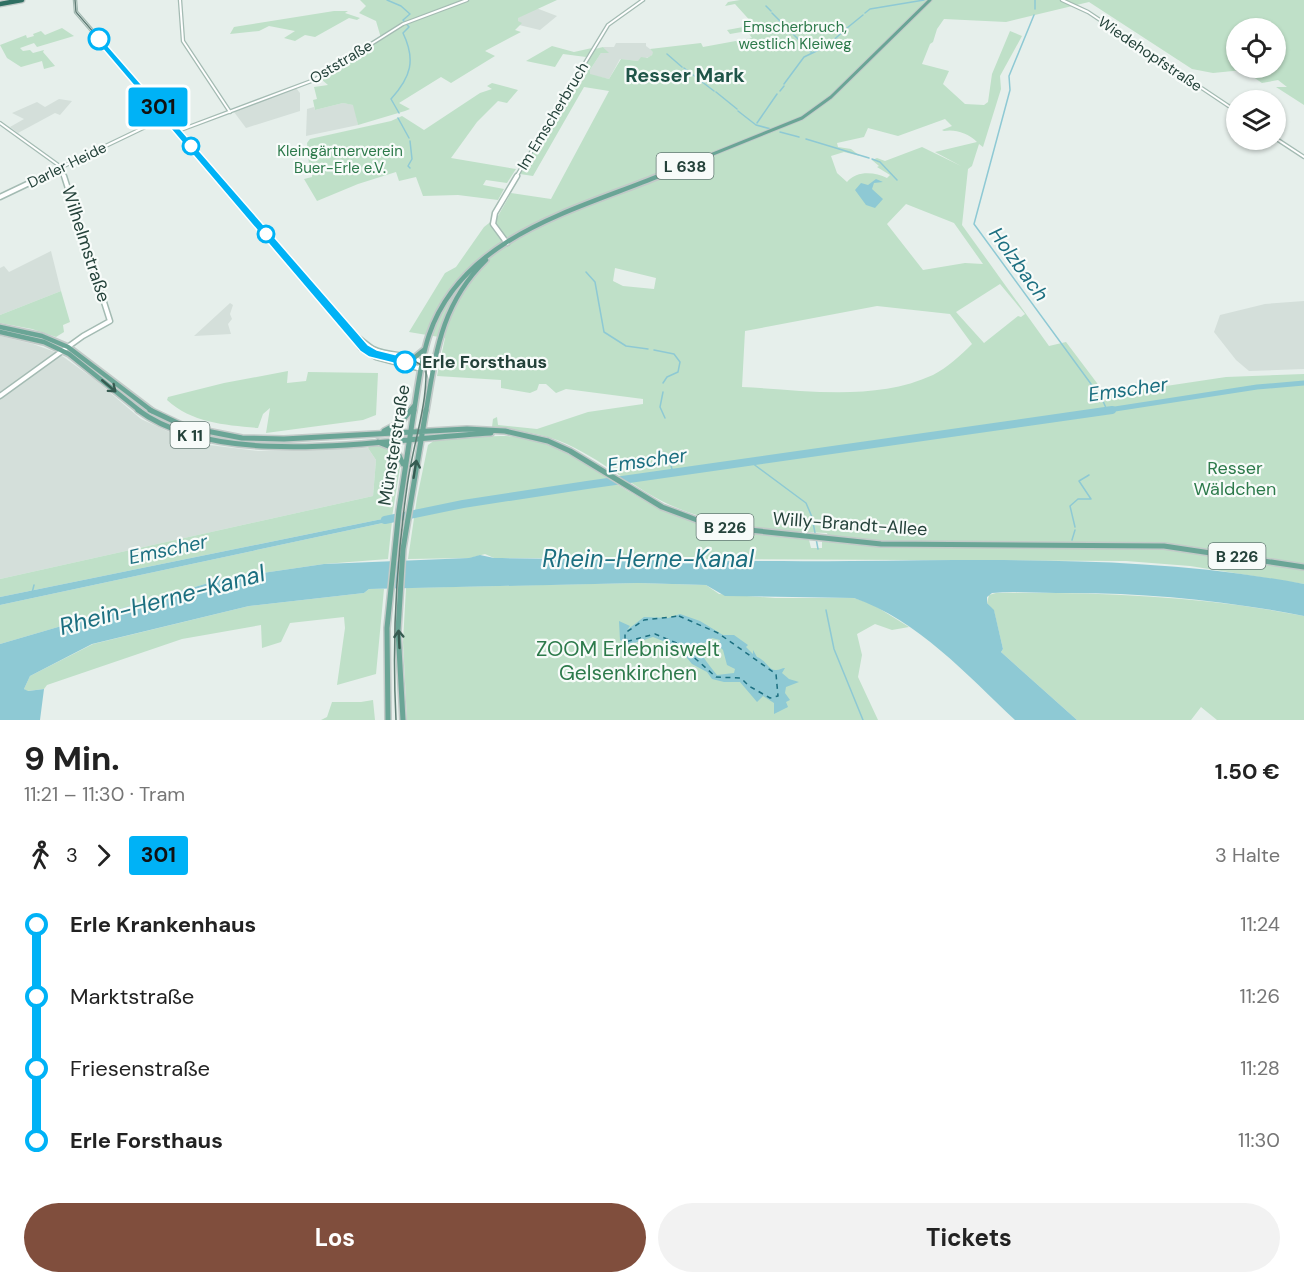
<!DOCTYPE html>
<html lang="de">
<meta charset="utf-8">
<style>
body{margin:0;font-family:"DM Sans",sans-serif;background:#f2f2f2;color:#222;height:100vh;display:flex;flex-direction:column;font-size:22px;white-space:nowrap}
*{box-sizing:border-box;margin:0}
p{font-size:20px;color:#767676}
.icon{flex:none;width:33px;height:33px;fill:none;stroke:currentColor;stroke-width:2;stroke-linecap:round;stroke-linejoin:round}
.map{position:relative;height:720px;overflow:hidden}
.details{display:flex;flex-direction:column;background:#fff;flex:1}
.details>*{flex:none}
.badge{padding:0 12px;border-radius:4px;font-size:21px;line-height:39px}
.fabs{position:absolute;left:1226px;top:18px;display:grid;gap:12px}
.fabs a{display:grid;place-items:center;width:60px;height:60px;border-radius:50%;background:#fff;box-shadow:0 2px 4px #0004;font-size:30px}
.map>.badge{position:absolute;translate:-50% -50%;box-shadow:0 0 0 3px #fff}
.legs{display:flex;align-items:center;gap:9px;height:66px;padding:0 24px;font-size:20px}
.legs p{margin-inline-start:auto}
.headline{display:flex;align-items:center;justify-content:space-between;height:102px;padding:0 24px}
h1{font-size:33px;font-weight:700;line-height:45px}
.action{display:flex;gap:12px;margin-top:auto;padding:12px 24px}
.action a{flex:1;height:69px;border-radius:36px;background:#804e3d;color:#fff;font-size:24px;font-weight:700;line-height:69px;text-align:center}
.action a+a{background:#f2f2f2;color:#222}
ul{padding:0 24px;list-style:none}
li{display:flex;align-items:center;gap:21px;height:72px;font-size:22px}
li i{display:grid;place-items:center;width:9px;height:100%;margin:0 8px;background:currentColor}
li i::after{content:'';width:15px;height:15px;margin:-8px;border:4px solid;border-radius:50%;background:#fff}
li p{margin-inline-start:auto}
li:first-child i{background:linear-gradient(#0000 50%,currentColor 0)}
li:last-child i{background:linear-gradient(currentColor 50%,#0000 0)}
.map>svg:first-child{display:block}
</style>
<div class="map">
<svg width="1304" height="720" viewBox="0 0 1304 720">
<rect width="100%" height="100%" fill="#e6efeb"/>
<path fill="#d4dfda" d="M 536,8 L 557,16 L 540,30 L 519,25 L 517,18 Z
M 616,43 L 646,43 L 646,46 L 654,52 L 651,56 L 638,61 L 620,59 L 609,79 L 590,75 L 590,70 L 601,53 L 608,53 L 603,47 L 614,47 Z
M 296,88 L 300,93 L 300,111 L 246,128 L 234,112 Z
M 59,99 L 72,101 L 60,115 L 55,113 L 18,133 L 10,127 L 24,119 L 12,113 L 37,102 L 45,107 Z
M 343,103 L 354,105 L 358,125 L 306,136 L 307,109 L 314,107 L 315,110 Z
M 51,251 L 61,291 L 0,315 L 0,268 L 4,266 L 9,272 Z
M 1304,301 L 1304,369 L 1249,371 L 1236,360 L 1214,332 L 1220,315 L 1265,304 Z
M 230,303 L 233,305 L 230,314 L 232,319 L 228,324 L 231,334 L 194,336 Z
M 0,336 L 33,344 L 58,353 L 94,379 L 141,419 L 178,436 L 209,445 L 258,451 L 368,448 L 376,460 L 373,496 L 0,579 Z"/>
<path fill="#bfe0c8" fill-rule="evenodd" d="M 360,0 L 557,0 L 518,18 L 518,21 L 522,23 L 515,30 L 521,32 L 485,51 L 495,56 L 451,83 L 441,77 L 399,103 L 410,109 L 405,111 L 358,125 L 353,105 L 343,103 L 315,110 L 313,100 L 317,99 L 314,87 L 328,85 L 321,79 L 324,77 L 321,77 L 381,38 L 376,21 L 359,13 L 366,6 Z
M 740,0 L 1304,0 L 1304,105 L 1276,87 L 1287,87 L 1278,80 L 1262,83 L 1243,70 L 1213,73 L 1192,69 L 1089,2 L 1006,22 L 944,19 L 937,29 L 933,42 L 930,44 L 922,64 L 949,71 L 943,84 L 965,104 L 984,105 L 988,102 L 992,74 L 1010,31 L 1022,36 L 1000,76 L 1001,89 L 983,147 L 979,144 L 972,166 L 968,169 L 962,225 L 1049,346 L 1066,342 L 1106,395 L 1226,377 L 1304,374 L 1304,584 L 1190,566 L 1126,561 L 494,558 L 485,554 L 470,558 L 408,559 L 417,498 L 428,445 L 435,440 C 458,439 497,434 517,437 C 570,444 608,484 654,505 C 707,530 752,534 809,540 L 811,548 L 822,548 L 822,542 L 830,542 L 827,533 C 775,531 719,527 670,505 C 629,486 594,452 551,438 C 532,432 511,430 492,427 L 493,419 L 497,417 L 498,425 L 537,429 L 588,412 L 643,404 L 643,399 L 566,389 L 556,393 L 546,384 L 539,384 L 537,390 L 530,393 L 501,388 L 501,380 L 437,376 L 445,338 L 409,332 L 445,273 L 456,267 L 484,227 L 498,216 L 511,193 L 551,199 L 609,91 L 584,87 L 533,176 L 520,174 L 595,49 L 603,47 L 609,53 L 601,53 L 590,70 L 590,74 L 609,79 L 621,59 L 638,61 L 641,57 L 647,58 L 652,55 L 653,52 L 650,49 L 701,43 L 703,47 L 752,38 L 747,31 L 730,34 L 727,30 L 754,25 L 735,4 L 725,6 L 728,2 ZM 1236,28 L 1275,28 L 1275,68 L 1236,68 ZM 945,119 L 952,126 L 942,130 L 944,131 C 955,129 968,133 977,142 L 935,152 L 961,166 L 922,147 L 885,161 L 877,158 L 872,160 L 879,166 L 877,167 L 890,175 L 887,178 C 875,172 857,170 847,182 L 837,173 L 831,156 L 844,152 L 860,156 L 851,149 L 838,147 L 837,143 L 864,137 L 868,128 L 898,136 ZM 906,204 L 954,223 L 983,264 L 965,263 L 923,270 L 887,224 ZM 615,268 L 656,278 L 654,289 L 623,286 L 613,281 ZM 1000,284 L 1025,314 L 1021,317 L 1018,316 L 984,343 L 956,312 ZM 877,306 L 950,314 L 972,344 C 961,355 947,368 933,375 C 874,402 804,390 742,387 L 745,331 Z
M 334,11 L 348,11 L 345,13 L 360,18 L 357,20 L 349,18 L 315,37 L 305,35 L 295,41 L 284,38 L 295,31 L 269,26 L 259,31 L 230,34 L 234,27 L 240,26 Z
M 62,28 L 74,36 L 37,47 L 34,43 L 20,48 L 23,51 L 30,50 L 33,53 L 44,50 L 43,52 L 55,66 L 44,69 L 42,61 L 21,67 L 7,58 L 0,45 L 26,35 L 27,38 L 34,36 L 33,34 L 41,31 L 45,35 Z
M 552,46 L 574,52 L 592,48 L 586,57 L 563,54 L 555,67 L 526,61 Z
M 492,83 L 518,90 L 507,103 L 498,101 L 477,122 L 451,158 L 516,169 L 507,183 L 486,180 L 483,185 L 504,189 L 498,200 L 458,195 L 423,196 L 416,177 L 399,181 L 396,172 L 358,184 L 317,201 L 304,179 L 312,177 L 313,166 L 309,165 L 307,143 L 310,139 L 391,121 L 402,116 L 424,130 L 480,93 L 492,89 L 487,86 Z
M 61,291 L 70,322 L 63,325 L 64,332 L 56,337 L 32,329 L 0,323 L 0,315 Z
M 288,371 L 287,383 L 306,381 L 308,372 L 378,373 L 376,415 L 363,420 L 266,433 L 270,408 L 263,414 L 258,428 C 225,425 192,423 167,400 L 168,397 L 224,383 Z
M 371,444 L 391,448 L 401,461 L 392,517 L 0,597 L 0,579 L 373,496 L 376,460 L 368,448 Z
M 392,521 L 388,559 L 324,564 L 222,579 L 0,644 L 0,605 Z
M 638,583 L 706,585 L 719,594 L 775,598 L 854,598 L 872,604 L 909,627 L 892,630 L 875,624 L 857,634 L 862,655 L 858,677 L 878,720 L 407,720 L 403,642 L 406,588 Z
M 369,589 L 384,589 L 376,674 L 337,685 L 345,628 L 344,617 L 290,623 L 281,642 L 262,648 L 261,625 L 182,639 L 47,685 L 44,689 L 27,691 L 24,689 L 30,676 L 93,644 L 249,606 L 364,593 Z
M 996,593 C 1099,592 1202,596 1304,616 L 1304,720 L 1217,720 L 1201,707 L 1191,720 L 1077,720 L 1001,652 L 1003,649 L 994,611 L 987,603 L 989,595 Z
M 373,700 L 375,720 L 321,720 L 327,717 L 332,702 L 361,702 Z"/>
<path fill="#8ec9d4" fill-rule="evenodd" d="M 876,179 L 883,182 L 874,183 L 872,189 L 883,199 L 875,208 L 866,205 L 855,190 L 861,183 L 868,185 Z
M 392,517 L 392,521 L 0,605 L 0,597 Z
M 480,555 L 494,558 C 614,559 733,562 852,561 C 1007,560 1151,555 1304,584 L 1304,616 C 1223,600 1139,592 1056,593 C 1035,593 1013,591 992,593 L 987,597 L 987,603 L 994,610 L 1003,649 L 1001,652 L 1077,720 L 1015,720 C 967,675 918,620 854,598 L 725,596 L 706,585 L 638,583 L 369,589 L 364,593 L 249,606 L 92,644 L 30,676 L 24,689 L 28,691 L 44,689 L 40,720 L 0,720 L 0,644 L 222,579 L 324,564 L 469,558 Z
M 680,614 L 700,621 L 723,635 L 734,635 L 748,645 L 746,647 L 753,654 L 753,650 L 757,657 C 766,660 769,671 776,670 C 780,670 782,668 785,668 L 782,673 L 789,679 L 799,682 L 786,687 L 785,693 L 790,700 L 786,702 L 788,707 L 774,714 L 774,703 L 763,696 L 757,702 L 740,682 L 724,682 L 712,679 L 707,672 L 692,664 L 678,647 L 653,637 L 628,645 L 620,640 L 619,621 L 630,626 L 627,630 L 644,617 L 668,618 ZM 712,638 L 720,640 L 719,646 L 723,650 L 727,665 L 735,669 L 734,673 L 717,675 C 711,667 701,657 700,646 Z"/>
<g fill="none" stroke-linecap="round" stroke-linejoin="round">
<path stroke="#8ec9d4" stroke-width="1.5" d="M 387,0 L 401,6 L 410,14 L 403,20 L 409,27 L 403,33 C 416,60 411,77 391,99 L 399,113
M 1035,0 L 1035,9
M 766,6 L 771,11
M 772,13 L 811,52
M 865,13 L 870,9 L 924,0
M 1034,15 L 1009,76 L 1010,90 L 974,224 L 1102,399 L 1107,410
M 847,28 L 863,15
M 829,44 L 846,29
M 667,54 L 682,67
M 684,68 L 714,91
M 784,84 L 804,57 L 827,46
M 780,91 L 784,86
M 716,92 L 737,109
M 738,111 L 756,125 L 771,129
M 398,118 L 409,138
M 757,123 L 777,94
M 780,132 L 799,137
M 806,139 L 869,158
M 410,141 L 412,159 L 408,166 L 410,168
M 872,159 L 880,162 L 897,180
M 586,272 L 595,282 L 604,332 L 626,346 L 648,349
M 654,350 L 674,354 L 680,362 L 678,372 L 667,377 L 663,383
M 663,392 L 660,407 L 665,418
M 752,463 L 806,503 L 812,517 L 818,549
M 671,465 L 673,474
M 1075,527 L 1070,506 L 1078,499 L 1091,499 L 1079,481 L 1089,475
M 1072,540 L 1075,530
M 32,593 L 34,585
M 826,610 L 834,649 L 863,720"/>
<path stroke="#8ec9d4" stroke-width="5" d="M 1102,411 L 1257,387 L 1304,383"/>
<path stroke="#8ec9d4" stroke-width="8" d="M 385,520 L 463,504 L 587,485 L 1112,410"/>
<path stroke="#1c6f80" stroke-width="1.5" stroke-dasharray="5 4.5" stroke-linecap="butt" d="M 679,616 L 718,633 L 776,674 L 778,696 L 770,698 L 749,686 L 741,678 L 716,677 L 679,644 L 655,634 L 625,642 L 625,633 L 644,620 Z"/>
<g stroke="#a4bbb3" stroke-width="4.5">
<path id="secondary-far1" d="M 75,0 L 76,12 L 218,177
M 180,0 L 183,41 L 230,112
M 1062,0 L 1088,12 L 1236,111
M 0,123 L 61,167
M 178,131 L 314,80 L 403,24 L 467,0
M 1275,138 L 1304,157
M 61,167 L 64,177
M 41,177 L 166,117
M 516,177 L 608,25 L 643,0"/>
</g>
<g stroke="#a4bbb3" stroke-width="7">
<path id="secondary" d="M 217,176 L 344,324 L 361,348 L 376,357 L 418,368 L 434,360
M 0,197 L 44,176
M 507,243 L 493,224 L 495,213 L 517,176
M 354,335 C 360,339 367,345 373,349 C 396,360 423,348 431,379
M 0,396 L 83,336 L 110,321 L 64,176"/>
</g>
<g stroke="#c2cac8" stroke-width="5">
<path id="primary-far2" d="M 656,177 L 802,118 L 831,97 L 930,0"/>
</g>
<g stroke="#c2cac8" stroke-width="8">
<path id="primary-far1" d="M 0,327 L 42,336 L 68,347 L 152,411
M 0,332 L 44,342 L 69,354 L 140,411
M 414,358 L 425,349
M 410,411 L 414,406
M 414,411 C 418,386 421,359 429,335 C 462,237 575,210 659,176
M 426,411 C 436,352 441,304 486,260"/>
</g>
<g stroke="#c2cac8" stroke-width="8">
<path id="primary" d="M 138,410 C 222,472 391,438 491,433
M 150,410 L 186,427 L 242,438 L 284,439 L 467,429 L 505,431 L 548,441 L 570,451 L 662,507 L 697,520 L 730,528 L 881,544 L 1164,546 L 1304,567
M 384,431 L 401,422 L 411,410
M 378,442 L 396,449 L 403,464
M 388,720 L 387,628 L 399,510 L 414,410
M 403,720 L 398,630 L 403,549 L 426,410"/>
</g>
<g stroke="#c2cac8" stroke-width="7">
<path id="highway" d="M 0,4 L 22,0"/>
</g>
<use href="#secondary-far1" stroke="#fff" stroke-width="2"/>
<use href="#secondary" stroke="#fff" stroke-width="4"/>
<use href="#primary-far2" stroke="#6aa596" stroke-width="3"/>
<use href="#primary-far1" stroke="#6aa596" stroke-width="4.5"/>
<use href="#primary" stroke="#6aa596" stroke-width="5"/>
<use href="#highway" stroke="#2f6f62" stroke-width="4.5"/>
<path stroke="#5f7d75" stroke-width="1.5" d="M 75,0 L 76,12 L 364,346 C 383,358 410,353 426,369 C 427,409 412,447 407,487 C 396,564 392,642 396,720"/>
</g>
<defs><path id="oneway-shaft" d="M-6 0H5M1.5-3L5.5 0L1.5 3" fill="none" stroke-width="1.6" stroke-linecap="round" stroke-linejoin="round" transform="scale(1.5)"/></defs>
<g stroke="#365b51">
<use href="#oneway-shaft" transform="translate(109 386) rotate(40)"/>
<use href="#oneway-shaft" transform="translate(415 469) rotate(-81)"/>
<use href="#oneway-shaft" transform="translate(399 639) rotate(-93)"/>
</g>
<path fill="#00b2f6" stroke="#fff" stroke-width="1.5" d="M 96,38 L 101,38 L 368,345 L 377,350 L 409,358 L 409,365 L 405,366 L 369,357 L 360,351 L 96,41 Z"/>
<g fill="#fff" stroke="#00b2f6" stroke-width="3">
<circle cx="99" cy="39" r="10"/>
<circle cx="191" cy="146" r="8"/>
<circle cx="266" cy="234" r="8"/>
<circle cx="405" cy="362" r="10"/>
</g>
<g text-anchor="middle" stroke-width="4.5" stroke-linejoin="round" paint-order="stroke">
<g font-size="15" fill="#2d7a4b" stroke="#f7fbf9">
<text x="795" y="32">Emscherbruch,<tspan x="795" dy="17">westlich Kleiweg</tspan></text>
<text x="340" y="156">Kleingärtnerverein<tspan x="340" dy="17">Buer-Erle e.V.</tspan></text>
</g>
<g font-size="15" fill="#24423a" stroke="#f7fbf9">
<text transform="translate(1150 54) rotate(34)" y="5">Wiedehopfstraße</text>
<text transform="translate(341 62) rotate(-31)" y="5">Oststraße</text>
<text transform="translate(553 116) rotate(-59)" y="5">Im Emscherbruch</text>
<text transform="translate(67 165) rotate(-26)" y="5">Darler Heide</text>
</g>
<g fill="#f7fbf9" stroke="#637a73" stroke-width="1.5">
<rect x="656.5" y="153" width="57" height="26" rx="4.5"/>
<rect x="170.5" y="422" width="39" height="26" rx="4.5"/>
<rect x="696.5" y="514" width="57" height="26" rx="4.5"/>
<rect x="1208.5" y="543" width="57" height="26" rx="4.5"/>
</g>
<g font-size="16" font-weight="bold" fill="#24423a">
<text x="685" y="172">L 638</text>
<text x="190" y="441">K 11</text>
<text x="725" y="533">B 226</text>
<text x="1237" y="562">B 226</text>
</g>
<g font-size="18" fill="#24423a" stroke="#f7fbf9">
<text transform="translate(86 244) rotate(72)" y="6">Wilhelmstraße</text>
<text transform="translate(394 445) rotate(-81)" y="6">Münsterstraße</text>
<text transform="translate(850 524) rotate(4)" y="6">Willy-Brandt-Allee</text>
</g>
<g font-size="18" font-weight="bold" fill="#24423a" stroke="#f7fbf9" text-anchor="start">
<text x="422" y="368">Erle Forsthaus</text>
</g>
<g font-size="18" fill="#2d7a4b" stroke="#f7fbf9">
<text x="1235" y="474">Resser<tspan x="1235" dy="21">Wäldchen</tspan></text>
</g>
<g font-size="20" font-weight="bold" fill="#1f5548" stroke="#f7fbf9">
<text x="685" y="82">Resser Mark</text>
</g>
<g font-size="20" font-style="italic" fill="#1c6f80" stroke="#f7fbf9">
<text transform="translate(1019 264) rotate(54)" y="7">Holzbach</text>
<text transform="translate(1128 389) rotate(-8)" y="7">Emscher</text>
<text transform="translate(647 460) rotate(-8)" y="7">Emscher</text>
<text transform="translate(168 549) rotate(-12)" y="7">Emscher</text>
</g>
<g font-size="21" fill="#2d7a4b" stroke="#f7fbf9">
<text x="628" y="656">ZOOM Erlebniswelt<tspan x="628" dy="24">Gelsenkirchen</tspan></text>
</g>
<g font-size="24" font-style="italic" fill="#1c6f80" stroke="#f7fbf9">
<text x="648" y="567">Rhein-Herne-Kanal</text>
<text transform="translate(162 600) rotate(-15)" y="8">Rhein-Herne-Kanal</text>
</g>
</g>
</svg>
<div class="fabs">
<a><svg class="icon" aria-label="locate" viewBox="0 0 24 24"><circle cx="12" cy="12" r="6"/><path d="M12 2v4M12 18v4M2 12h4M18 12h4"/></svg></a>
<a><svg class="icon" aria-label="layers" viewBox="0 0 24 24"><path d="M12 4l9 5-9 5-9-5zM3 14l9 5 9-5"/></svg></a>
</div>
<b class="badge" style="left:158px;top:107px;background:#00b2f6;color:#111">301</b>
</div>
<section class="details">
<div class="headline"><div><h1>9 Min.</h1><p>11:21 – 11:30 · Tram</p></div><b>1.50 €</b></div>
<div class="legs"><svg class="icon" aria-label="walk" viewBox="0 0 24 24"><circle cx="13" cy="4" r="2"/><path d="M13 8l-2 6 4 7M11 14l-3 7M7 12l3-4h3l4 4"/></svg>3<svg class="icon" aria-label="forward" viewBox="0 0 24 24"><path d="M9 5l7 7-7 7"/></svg><b class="badge" style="background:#00b2f6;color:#111">301</b><p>3 Halte</p></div>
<ul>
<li><i style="color:#00b2f6"></i><b>Erle Krankenhaus</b><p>11:24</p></li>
<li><i style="color:#00b2f6"></i><span>Marktstraße</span><p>11:26</p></li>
<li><i style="color:#00b2f6"></i><span>Friesenstraße</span><p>11:28</p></li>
<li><i style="color:#00b2f6"></i><b>Erle Forsthaus</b><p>11:30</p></li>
</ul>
<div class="action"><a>Los</a><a>Tickets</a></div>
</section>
